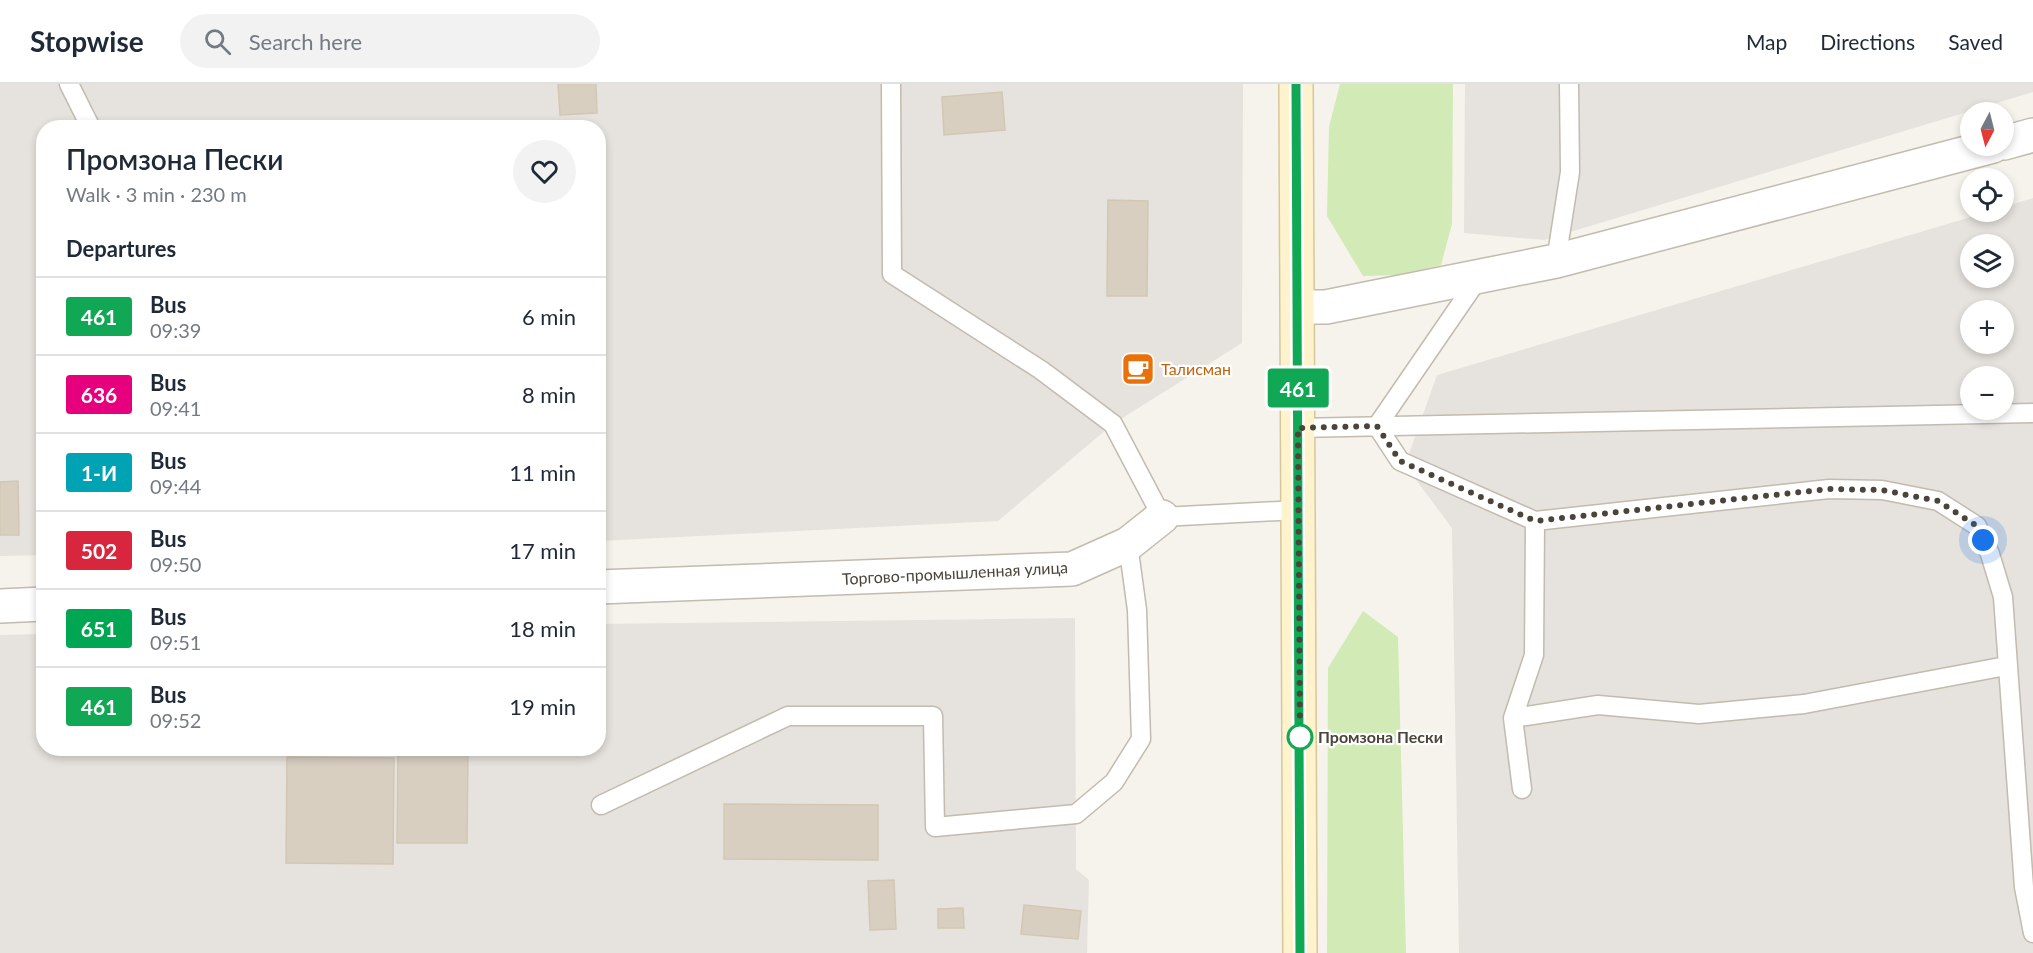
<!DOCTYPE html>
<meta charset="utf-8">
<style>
body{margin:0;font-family:Lato,sans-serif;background:#f2f2f3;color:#1f2937;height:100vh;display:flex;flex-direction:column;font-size:22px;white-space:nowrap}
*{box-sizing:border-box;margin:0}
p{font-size:20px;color:#747a83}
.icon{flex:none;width:33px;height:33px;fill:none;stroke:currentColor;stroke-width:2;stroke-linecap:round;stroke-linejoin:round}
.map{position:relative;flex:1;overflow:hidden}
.details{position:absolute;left:36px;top:36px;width:570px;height:636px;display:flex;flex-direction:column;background:#fff;border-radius:24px;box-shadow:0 3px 9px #0003}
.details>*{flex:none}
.badge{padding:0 12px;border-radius:4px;font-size:21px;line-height:39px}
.needle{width:39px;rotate:187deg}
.tools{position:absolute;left:1960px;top:18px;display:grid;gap:12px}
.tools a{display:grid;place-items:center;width:54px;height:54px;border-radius:50%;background:#fff;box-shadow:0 3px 9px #0003;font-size:30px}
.you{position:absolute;width:30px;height:30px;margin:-15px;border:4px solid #fff;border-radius:50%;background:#1a73e8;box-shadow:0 0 0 9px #1a73e833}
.map>.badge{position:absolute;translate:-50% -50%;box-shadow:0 0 0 3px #fff}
h2{padding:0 30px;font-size:22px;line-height:54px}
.round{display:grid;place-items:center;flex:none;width:63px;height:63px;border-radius:32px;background:#f2f2f3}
.summary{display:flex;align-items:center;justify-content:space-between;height:102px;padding:0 30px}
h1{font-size:28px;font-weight:600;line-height:45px}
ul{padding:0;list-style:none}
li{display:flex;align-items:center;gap:18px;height:78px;padding:0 30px;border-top:2px solid #e0e1e3}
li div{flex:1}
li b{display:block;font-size:22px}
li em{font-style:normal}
li .badge{min-width:66px;font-weight:700;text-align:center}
header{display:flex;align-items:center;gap:36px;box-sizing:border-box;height:84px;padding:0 30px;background:#fff;border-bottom:2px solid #e0e1e3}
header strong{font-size:28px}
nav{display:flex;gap:33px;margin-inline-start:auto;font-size:21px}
.search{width:420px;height:54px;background:#f2f2f3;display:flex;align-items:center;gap:15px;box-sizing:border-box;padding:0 21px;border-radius:33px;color:#747a83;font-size:22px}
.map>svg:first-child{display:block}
</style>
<header>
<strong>Stopwise</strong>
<div class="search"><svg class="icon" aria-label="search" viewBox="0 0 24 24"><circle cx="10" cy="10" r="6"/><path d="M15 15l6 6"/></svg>Search here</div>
<nav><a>Map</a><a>Directions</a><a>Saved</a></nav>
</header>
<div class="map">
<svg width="2033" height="869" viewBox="0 0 2033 869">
<rect width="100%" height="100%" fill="#f6f3ec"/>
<path fill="#e6e2dd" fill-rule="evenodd" d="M 0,0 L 1243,0 L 1242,259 L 1113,340 L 998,437 L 599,457 L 598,44 L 44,44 L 43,471 L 0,472 Z
M 1465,0 L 2033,0 L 2033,8 L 1544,156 L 1464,149 Z
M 2033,114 L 2033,869 L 1459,869 L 1452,444 L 1405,381 L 1437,291 L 1988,128 L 2004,128 L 2004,123 ZM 1971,160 L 2004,160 L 2004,194 L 1971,194 ZM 1971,226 L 2004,226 L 2004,260 L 1971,260 ZM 1971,292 L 2004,292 L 2004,326 L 1971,326 Z
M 1075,534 L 1076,785 L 1089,796 L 1087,869 L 0,869 L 0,551 L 43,550 L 44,664 L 598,664 L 599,540 Z"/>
<path fill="#d2eab5" d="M 1340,0 L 1453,0 L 1452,140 L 1441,181 L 1400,191 L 1363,192 L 1327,132 L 1329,43 Z
M 1363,527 L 1398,553 L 1406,869 L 1327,869 L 1328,584 Z"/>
<path fill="#d8cfc1" stroke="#d3c7b4" stroke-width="1.5" d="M 558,0 L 596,0 L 597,29 L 560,31 Z
M 1002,8 L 1005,46 L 944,51 L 942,13 Z
M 1108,116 L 1148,117 L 1147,212 L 1107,212 Z
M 18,397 L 19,451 L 0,451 L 0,398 Z
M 398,664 L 468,664 L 467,759 L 397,759 Z
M 287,673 L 394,674 L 393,780 L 286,779 Z
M 724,720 L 878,721 L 878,776 L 724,775 Z
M 894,796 L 896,845 L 870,846 L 868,797 Z
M 1024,821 L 1081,827 L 1078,855 L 1021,850 Z
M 963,824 L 964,844 L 938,844 L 938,825 Z"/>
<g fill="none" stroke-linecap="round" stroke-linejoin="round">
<g stroke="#c2bbae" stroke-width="21">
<path id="lane" d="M 69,0 L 91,44
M 891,0 L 892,190 L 1041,286 L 1113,340 L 1162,433 L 1297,426
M 1556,177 L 1570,88 L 1569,0
M 1480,192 L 1377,342 L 1400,377 L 1535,437 L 1829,405 L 1882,406 L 1938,417 L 1977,442 L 1990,470 L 2003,513 L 2024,803 L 2033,849
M 1297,344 L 2033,329
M 1513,634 L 1598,621 L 1699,630 L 1804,620 L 2006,582
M 1522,705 L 1513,634 L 1534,571 L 1535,437
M 601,721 L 788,632 L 933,632 L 935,743 L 1076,730 L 1114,698 L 1141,655 L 1137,526 L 1128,460"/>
</g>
<g stroke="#c2bbae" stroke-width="36">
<path id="street" d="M 2004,59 L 2033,51
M 1298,223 L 1326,223 L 1556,177 L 1993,62
M 598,503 L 1072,485 L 1128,460 L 1162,433
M 0,522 L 44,520"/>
</g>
<g stroke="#d6c79b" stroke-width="36">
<path id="secondary" d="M 1296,0 L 1300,869"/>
</g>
<use href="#lane" stroke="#fff" stroke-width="18"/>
<use href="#street" stroke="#fff" stroke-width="33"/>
<use href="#secondary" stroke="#fff3cd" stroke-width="33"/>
</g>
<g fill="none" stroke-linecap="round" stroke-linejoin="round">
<g stroke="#fff" stroke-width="14">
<path id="line" d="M 1296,0 L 1300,869"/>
</g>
<use href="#line" stroke="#10a855" stroke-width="9"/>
<path stroke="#4b4439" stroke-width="6" stroke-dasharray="0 10.8" d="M 1300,653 L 1298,344 L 1377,342 L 1400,377 L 1535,437 L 1829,405 L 1882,406 L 1938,417 L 1977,442 L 1983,456"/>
</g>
<defs>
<g id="cafe-square" transform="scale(1.725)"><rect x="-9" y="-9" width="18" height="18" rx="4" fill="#e8710a" stroke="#fff"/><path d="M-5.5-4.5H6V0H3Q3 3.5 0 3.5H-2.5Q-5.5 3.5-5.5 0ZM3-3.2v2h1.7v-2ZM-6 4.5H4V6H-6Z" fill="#fff"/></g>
</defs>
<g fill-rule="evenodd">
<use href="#cafe-square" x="1138" y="285"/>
</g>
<circle fill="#fff" stroke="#10a855" stroke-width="3" cx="1300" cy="653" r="12"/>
<g text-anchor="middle" stroke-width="4.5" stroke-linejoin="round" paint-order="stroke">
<g font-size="16" fill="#c56008" stroke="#fff" text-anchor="start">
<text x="1161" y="291">Талисман</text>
</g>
<g font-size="16" fill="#4b4439" stroke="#fff">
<text transform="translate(955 489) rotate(-3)" y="6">Торгово-промышленная улица</text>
</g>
<g font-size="16" font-weight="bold" fill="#4b4439" stroke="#fff" text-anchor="start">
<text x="1318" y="659">Промзона Пески</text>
</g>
</g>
</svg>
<div class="tools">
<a><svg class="needle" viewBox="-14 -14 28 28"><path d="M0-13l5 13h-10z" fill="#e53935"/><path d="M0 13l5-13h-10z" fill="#747a83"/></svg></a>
<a><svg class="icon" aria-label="locate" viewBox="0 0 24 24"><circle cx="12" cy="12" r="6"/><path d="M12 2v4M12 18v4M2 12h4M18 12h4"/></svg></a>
<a><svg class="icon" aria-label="layers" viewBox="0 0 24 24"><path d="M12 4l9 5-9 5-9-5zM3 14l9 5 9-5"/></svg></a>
<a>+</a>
<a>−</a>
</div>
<div class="you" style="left:1983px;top:456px"></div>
<b class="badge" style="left:1298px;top:304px;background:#10a855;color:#fff">461</b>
<section class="details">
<div class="summary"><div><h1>Промзона Пески</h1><p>Walk · 3 min · 230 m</p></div><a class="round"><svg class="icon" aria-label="heart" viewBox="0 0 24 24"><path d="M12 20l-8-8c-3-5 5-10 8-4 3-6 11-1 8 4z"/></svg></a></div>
<h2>Departures</h2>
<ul>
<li><span class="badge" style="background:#10a855;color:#fff">461</span><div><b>Bus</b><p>09:39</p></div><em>6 min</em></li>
<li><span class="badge" style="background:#e6007e;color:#fff">636</span><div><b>Bus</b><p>09:41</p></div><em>8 min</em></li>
<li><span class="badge" style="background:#00a3b4;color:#fff">1-И</span><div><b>Bus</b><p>09:44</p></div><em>11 min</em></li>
<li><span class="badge" style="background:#d7263d;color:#fff">502</span><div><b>Bus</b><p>09:50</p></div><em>17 min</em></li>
<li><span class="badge" style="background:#00a651;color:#fff">651</span><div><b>Bus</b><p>09:51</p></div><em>18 min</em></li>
<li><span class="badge" style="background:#10a855;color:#fff">461</span><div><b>Bus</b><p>09:52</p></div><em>19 min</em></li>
</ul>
</section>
</div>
